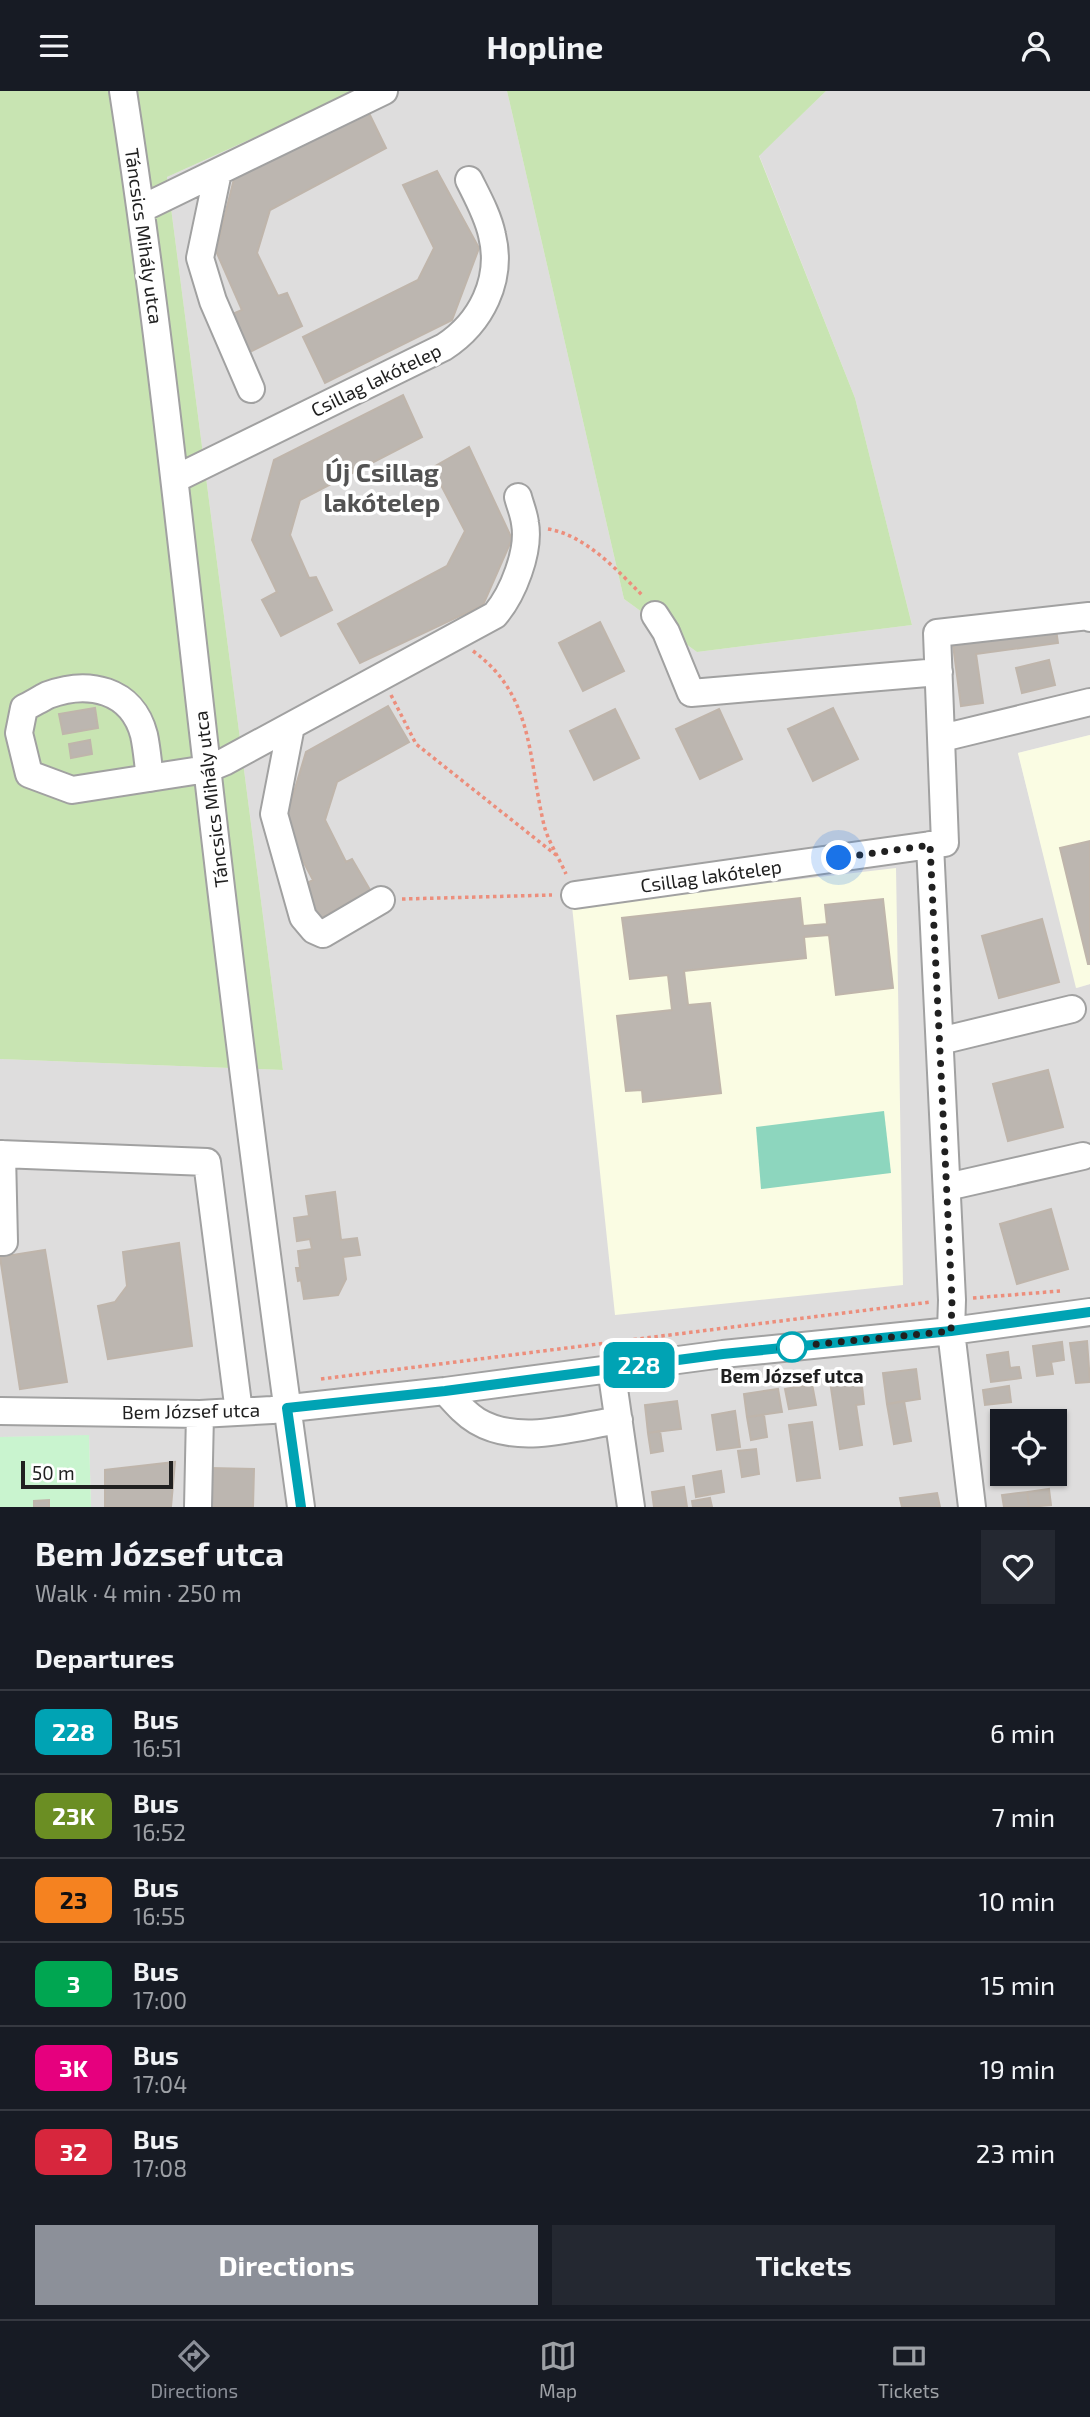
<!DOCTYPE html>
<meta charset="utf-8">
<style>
body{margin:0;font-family:"Exo 2",sans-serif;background:#242831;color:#f1f3f6;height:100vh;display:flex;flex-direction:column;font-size:26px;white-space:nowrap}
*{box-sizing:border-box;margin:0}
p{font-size:23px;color:#9ea1a6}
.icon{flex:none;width:38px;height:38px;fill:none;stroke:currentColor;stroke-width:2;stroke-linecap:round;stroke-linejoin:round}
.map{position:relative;height:1416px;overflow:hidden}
.details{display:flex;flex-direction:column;background:#171b24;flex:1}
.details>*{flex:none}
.badge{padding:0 14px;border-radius:10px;font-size:24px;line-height:46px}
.controls{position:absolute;left:990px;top:1318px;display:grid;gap:14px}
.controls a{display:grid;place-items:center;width:77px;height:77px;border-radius:0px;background:#171b24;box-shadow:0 2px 5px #0004;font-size:35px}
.scale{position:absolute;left:21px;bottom:18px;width:152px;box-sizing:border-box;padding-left:7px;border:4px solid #202020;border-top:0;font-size:19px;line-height:24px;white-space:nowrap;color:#202020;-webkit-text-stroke:5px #fff;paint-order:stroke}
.you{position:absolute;width:35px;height:35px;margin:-18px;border:5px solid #fff;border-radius:50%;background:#1a73e8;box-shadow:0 0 0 10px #1a73e833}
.map>.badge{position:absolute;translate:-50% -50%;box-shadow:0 0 0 4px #fff}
h2{padding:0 35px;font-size:26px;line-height:63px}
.round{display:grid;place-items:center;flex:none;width:74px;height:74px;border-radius:0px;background:#242831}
.headline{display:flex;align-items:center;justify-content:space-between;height:119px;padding:0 35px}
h1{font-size:33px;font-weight:700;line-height:52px}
.cta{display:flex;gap:14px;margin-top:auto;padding:14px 35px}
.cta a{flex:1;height:80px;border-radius:0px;background:#8c9099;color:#fff;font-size:28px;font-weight:700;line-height:80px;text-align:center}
.cta a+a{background:#242831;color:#f1f3f6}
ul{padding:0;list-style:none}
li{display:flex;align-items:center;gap:21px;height:84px;padding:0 35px;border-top:2px solid #363941}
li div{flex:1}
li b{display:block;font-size:26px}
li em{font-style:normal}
li .badge{min-width:77px;font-weight:700;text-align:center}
header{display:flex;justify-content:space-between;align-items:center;height:91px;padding:0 35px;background:#171b24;font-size:32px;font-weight:700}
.dock{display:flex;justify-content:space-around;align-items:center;height:98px;border-top:2px solid #363941;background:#171b24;font-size:19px;color:#9ea1a6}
.dock a{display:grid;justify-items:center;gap:4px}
.dock .active{color:#8c9099}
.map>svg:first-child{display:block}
</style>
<header><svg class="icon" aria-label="menu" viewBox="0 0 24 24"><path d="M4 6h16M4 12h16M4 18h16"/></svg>Hopline<svg class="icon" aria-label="person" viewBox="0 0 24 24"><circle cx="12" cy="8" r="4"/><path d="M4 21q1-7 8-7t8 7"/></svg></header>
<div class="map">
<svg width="1090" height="1416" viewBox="0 0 1090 1416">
<rect width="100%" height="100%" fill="#efede7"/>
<path fill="#dedddd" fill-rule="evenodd" d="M 357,0 L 507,0 L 624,508 L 697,561 L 912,534 L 855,307 L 759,64 L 826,0 L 1090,0 L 1090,644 L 1018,662 L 1077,897 L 1090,893 L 1090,1416 L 91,1416 L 89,1345 L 0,1346 L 0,968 L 283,979 L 167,86 ZM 1003,1330 L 1055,1330 L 1055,1382 L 1003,1382 Z"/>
<path fill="#fafce3" d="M 1090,644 L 1090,893 L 1076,897 L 1018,662 Z
M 896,777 L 903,1194 L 615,1224 L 572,815 Z"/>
<path fill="#c8e4b2" d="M 0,0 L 357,0 L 167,86 L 283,979 L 0,968 Z
M 507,0 L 826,0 L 759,65 L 855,307 L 912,534 L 697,561 L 624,508 Z"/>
<path fill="#c9f4cf" d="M 89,1344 L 91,1416 L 0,1416 L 0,1346 Z"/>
<path fill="#8dd6be" d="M 884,1020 L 891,1082 L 761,1098 L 756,1036 Z"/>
<path fill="#bcb6b0" stroke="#bfb5ab" stroke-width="2" d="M 366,16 L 386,57 L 270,119 L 257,162 L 278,205 L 287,202 L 302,235 L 248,262 L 230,224 L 242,219 L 216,160 L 235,84 Z
M 437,80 L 479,157 L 452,229 L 325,292 L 303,246 L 418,189 L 434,157 L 403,94 Z
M 403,304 L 422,346 L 300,409 L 290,444 L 309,487 L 316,486 L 332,519 L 281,545 L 262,509 L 277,501 L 252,449 L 274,369 Z
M 469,356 L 512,448 L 483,514 L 360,572 L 338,533 L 447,475 L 465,440 L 432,377 Z
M 600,531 L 624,580 L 583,600 L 559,552 Z
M 1055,532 L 1058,552 L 976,563 L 983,612 L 961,615 L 952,546 Z
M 1049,569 L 1055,594 L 1022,602 L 1016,577 Z
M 388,615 L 409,651 L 337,691 L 325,729 L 346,771 L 352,768 L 370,799 L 316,830 L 298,797 L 313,789 L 284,734 L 306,661 Z
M 95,617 L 98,637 L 63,643 L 59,623 Z
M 833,617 L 858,668 L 813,690 L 788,638 Z
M 615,618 L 639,667 L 594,689 L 570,640 Z
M 719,618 L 742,668 L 700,688 L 676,638 Z
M 90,649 L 92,663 L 71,667 L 69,653 Z
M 1090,750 L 1090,873 L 1088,873 L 1060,757 Z
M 800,807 L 803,835 L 827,833 L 825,814 L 883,808 L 893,897 L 836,904 L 829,844 L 804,846 L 806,867 L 684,880 L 688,914 L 710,912 L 721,1002 L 643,1011 L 642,999 L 626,1000 L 617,925 L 672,919 L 668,884 L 630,888 L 622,827 Z
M 1042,828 L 1059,891 L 999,907 L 982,845 Z
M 1048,979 L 1063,1036 L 1008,1050 L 993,993 Z
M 335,1101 L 341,1149 L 357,1147 L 360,1164 L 343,1166 L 346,1188 L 338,1204 L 304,1208 L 301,1189 L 298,1190 L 296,1177 L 300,1177 L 298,1160 L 312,1158 L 310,1148 L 297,1150 L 294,1127 L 309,1125 L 306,1105 Z
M 1051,1118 L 1068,1178 L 1017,1193 L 1000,1133 Z
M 179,1152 L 192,1255 L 108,1268 L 98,1215 L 115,1211 L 127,1195 L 123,1161 Z
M 45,1159 L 67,1291 L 20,1298 L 0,1166 Z
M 1087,1250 L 1090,1291 L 1076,1292 L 1070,1252 Z
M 1062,1251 L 1064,1269 L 1051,1271 L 1053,1283 L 1037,1285 L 1033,1255 Z
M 1008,1261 L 1010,1277 L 1019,1276 L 1021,1287 L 991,1291 L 987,1264 Z
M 916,1278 L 920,1308 L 887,1313 L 883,1282 Z
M 861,1286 L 864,1313 L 856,1314 L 862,1354 L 840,1358 L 830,1290 Z
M 812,1293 L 816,1314 L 789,1318 L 785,1298 Z
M 1009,1295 L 1011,1311 L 985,1314 L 983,1299 Z
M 778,1298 L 782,1321 L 747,1326 L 744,1303 Z
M 677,1310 L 681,1338 L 648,1342 L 645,1314 Z
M 904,1310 L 911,1350 L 894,1353 L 887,1313 Z
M 735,1320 L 740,1356 L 717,1359 L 712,1324 Z
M 764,1324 L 767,1346 L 751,1349 L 747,1326 Z
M 812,1331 L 820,1387 L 797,1390 L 789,1334 Z
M 660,1340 L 663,1360 L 651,1362 L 648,1342 Z
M 756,1358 L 759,1383 L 742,1386 L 738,1360 Z
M 175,1371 L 171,1416 L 105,1416 L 105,1379 Z
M 210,1377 L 254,1378 L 253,1416 L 209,1416 Z
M 721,1380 L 724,1401 L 696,1406 L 693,1385 Z
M 684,1396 L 687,1416 L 654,1416 L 652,1401 Z
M 1049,1398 L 1051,1414 L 1029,1416 L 1027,1401 Z
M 1027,1401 L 1029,1416 L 1004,1416 L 1002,1404 Z
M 937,1402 L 940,1416 L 902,1416 L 900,1407 Z
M 710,1407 L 712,1416 L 693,1416 L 692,1410 Z
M 49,1409 L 49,1416 L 34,1416 L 34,1410 Z"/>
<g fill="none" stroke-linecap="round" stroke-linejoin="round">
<g stroke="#a1a1a1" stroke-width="30">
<path id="minor" d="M 123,0 C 158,225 181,450 207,676 C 235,923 267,1170 301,1416
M 218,81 L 200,167 L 213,210 L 251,298
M 141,118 L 384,0
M 175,388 L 444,256 C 481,232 503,189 492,144 C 488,125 478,107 469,89
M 655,524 L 666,541 L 691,602 L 939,581
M 291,635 L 274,723 L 303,826 L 314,839 L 323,843 L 381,809
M 942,647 L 1090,611
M 150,687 C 148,673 147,658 144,644 C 132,598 88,589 48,604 C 40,608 32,613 24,617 L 19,642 L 29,683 L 72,699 L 207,678 L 224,671 L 495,524 C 513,503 530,460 525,432 C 524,423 520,414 518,406
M 930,754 L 952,1209 L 951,1240 L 972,1416
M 575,804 L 945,752 L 937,542 L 1089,525 L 1090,527
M 940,950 L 1072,918
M 0,1063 L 207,1071 L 239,1321
M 947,1096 L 1083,1065
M 0,1151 L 4,1151 L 2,1063
M 611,1277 L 631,1416
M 445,1300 C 455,1311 464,1322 477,1330 C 519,1355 574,1336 619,1329
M 0,1320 L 200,1323 L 272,1319 L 445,1300 L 723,1263 L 951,1240 L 1090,1221
M 198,1416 L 200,1323"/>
</g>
<path stroke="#ec8e7c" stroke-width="3.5" stroke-dasharray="3.5 3.5" stroke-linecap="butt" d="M 548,438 C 585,444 617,479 643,505
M 473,560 C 534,604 528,667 544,734 C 548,750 559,767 566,783
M 391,604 L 416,653 L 556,764
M 402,808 L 552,804
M 973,1207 L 1060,1200
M 321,1288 L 931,1211"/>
<use href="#minor" stroke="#fff" stroke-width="26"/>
</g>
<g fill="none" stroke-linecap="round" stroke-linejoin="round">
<g stroke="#fff" stroke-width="16">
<path id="line" d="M 301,1416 L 287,1317 L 445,1300 L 723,1263 L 951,1240 L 1090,1221"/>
</g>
<use href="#line" stroke="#00a3b4" stroke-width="10"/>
<path stroke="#202020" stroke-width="7" stroke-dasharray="0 12.6" d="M 792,1256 L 779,1257 L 951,1240 L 952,1209 L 930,754 L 839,767"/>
</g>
<circle fill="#fff" stroke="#00a3b4" stroke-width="3.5" cx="792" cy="1256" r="14"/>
<g text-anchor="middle" stroke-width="7" stroke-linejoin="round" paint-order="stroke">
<g font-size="19" fill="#202020" stroke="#fff">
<text transform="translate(144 145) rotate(82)" y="7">Táncsics Mihály utca</text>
<text transform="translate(376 289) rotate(-26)" y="7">Csillag lakótelep</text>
<text transform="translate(211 708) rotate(-97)" y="7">Táncsics Mihály utca</text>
<text transform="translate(711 785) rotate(-8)" y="7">Csillag lakótelep</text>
<text transform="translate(191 1320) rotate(-1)" y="7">Bem József utca</text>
</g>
<g font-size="19" font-weight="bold" fill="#202020" stroke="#fff">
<text x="792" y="1292">Bem József utca</text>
</g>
<g font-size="26" font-weight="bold" fill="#535353" stroke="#fff">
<text x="382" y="391">Új Csillag<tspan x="382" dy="30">lakótelep</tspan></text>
</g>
</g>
</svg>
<div class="controls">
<a><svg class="icon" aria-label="locate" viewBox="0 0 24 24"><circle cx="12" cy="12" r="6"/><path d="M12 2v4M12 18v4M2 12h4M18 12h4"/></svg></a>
</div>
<div class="scale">50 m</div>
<div class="you" style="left:839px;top:767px"></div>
<b class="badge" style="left:639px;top:1274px;background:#00a3b4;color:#fff">228</b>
</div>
<section class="details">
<div class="headline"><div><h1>Bem József utca</h1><p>Walk · 4 min · 250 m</p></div><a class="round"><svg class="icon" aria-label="heart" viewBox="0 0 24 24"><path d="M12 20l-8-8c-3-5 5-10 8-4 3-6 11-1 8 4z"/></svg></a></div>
<h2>Departures</h2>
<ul>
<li><span class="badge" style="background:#00a3b4;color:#fff">228</span><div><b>Bus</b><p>16:51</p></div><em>6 min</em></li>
<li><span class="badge" style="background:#6b8e23;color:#fff">23K</span><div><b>Bus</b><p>16:52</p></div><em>7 min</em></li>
<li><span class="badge" style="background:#f58220;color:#111">23</span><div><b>Bus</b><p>16:55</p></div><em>10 min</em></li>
<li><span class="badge" style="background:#00a651;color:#fff">3</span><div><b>Bus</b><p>17:00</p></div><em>15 min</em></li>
<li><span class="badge" style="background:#e6007e;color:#fff">3K</span><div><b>Bus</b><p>17:04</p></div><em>19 min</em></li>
<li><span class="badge" style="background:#d7263d;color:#fff">32</span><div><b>Bus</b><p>17:08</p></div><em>23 min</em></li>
</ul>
<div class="cta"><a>Directions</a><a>Tickets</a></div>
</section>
<nav class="dock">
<a class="active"><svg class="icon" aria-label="directions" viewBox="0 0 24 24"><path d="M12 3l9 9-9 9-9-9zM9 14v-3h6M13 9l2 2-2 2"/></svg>Directions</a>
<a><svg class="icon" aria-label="map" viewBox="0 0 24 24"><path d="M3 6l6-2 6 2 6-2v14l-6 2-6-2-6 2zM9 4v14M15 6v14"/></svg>Map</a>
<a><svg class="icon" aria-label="tickets" viewBox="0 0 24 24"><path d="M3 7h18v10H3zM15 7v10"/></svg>Tickets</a>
</nav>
